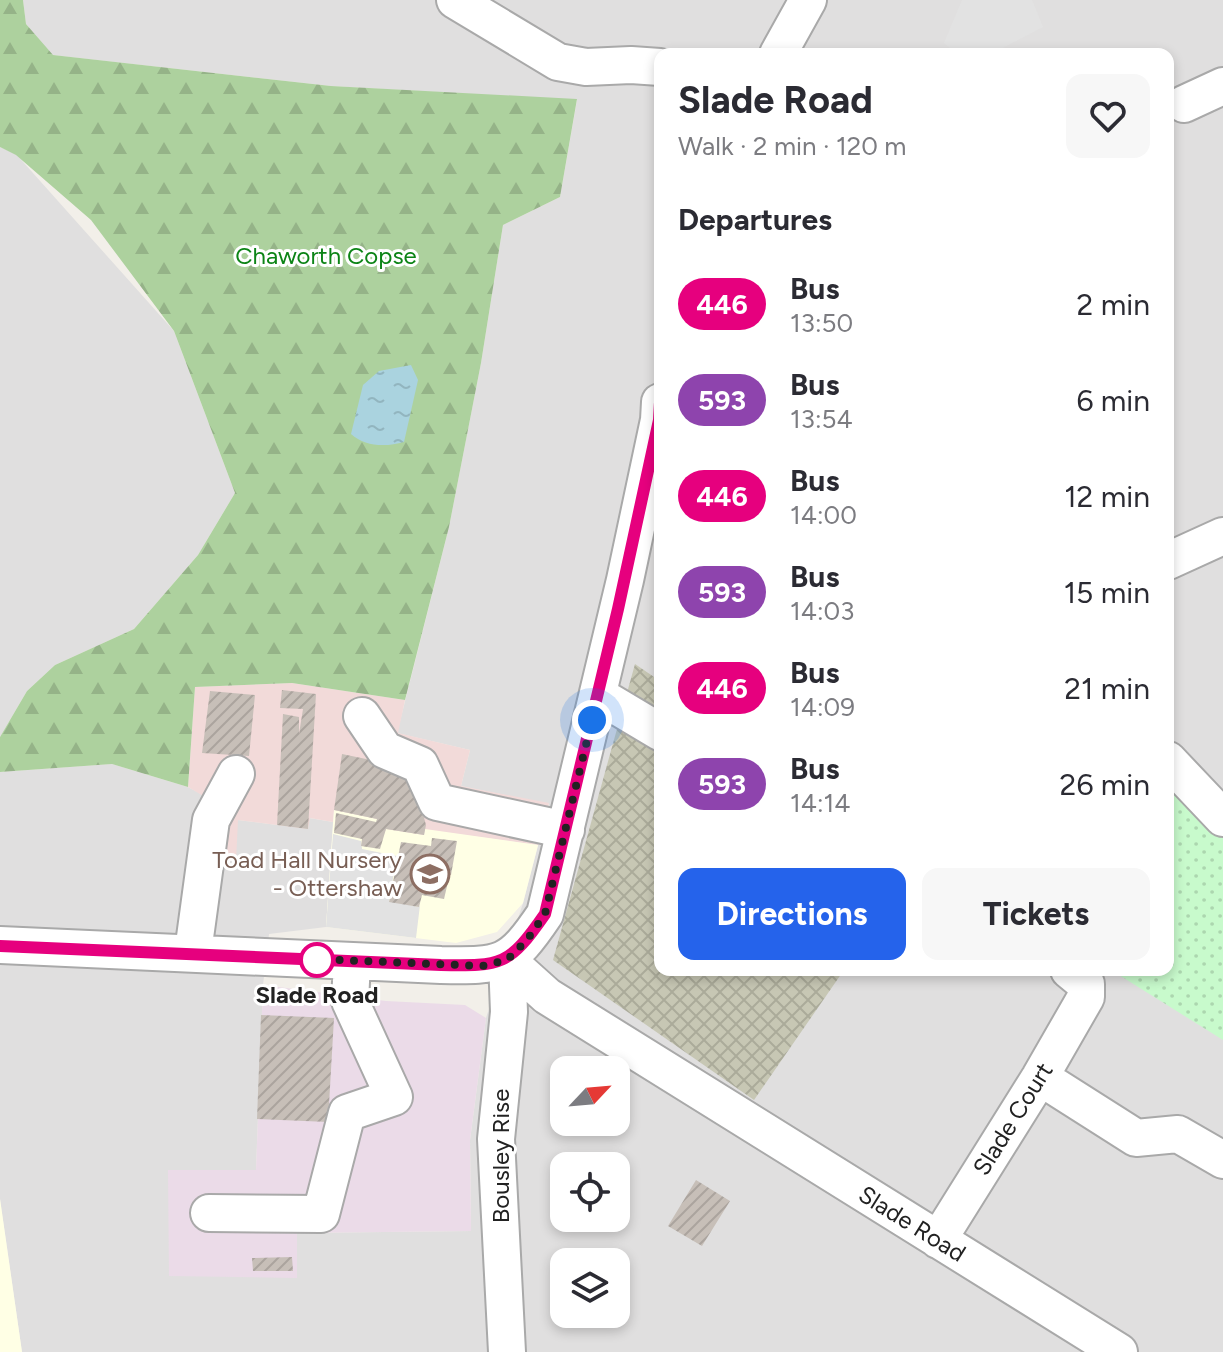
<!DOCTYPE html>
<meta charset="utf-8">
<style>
body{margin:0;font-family:Figtree,sans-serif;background:#f7f7f7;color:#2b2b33;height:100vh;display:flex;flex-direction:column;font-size:30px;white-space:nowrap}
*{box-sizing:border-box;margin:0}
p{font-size:26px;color:#7c7c81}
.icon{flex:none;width:44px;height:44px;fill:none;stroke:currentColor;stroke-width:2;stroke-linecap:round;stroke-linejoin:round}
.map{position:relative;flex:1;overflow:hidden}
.details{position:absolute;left:654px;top:48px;width:520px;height:928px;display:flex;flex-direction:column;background:#fff;border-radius:16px;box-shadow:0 4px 12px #0003}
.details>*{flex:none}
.badge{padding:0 16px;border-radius:26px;font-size:28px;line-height:52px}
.needle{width:52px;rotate:64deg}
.controls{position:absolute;left:550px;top:1056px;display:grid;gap:16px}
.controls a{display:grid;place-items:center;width:80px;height:80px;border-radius:16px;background:#fff;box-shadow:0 4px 12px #0003;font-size:40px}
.you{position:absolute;width:40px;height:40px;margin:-20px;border:6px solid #fff;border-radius:50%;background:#1a73e8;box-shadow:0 0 0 12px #1a73e833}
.map>.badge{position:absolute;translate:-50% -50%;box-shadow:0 0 0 4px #fff}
h2{padding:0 24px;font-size:30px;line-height:72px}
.round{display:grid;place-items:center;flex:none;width:84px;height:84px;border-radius:16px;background:#f7f7f7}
.head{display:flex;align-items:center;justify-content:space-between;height:136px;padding:0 24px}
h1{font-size:38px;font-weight:700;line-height:60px}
.button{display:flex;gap:16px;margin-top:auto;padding:16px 24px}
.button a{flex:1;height:92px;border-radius:16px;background:#2563eb;color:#fff;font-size:32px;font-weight:700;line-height:92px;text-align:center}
.button a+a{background:#f7f7f7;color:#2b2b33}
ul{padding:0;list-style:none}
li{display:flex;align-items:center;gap:24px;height:96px;padding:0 24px}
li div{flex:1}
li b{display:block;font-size:30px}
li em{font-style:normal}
li .badge{min-width:88px;font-weight:700;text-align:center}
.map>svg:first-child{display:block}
</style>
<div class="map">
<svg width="1223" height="1352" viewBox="0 0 1223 1352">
<defs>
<pattern id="construction-cross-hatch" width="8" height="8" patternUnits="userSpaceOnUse" patternTransform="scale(2)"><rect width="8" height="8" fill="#c7c7b4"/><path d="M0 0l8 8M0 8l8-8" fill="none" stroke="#abab9a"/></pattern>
<pattern id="forest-firs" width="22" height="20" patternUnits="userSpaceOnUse" patternTransform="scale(2)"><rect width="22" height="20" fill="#add19e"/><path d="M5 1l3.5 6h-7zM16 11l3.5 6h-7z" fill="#95b388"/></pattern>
<pattern id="park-dots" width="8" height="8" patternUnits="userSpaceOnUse" patternTransform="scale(2)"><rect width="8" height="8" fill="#c8facc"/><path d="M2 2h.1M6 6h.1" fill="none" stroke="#acd6af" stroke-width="1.8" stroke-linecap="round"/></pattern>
<pattern id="water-ripples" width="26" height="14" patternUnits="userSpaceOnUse" patternTransform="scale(2)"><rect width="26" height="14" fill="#aad3df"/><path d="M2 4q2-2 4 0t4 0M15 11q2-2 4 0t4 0" fill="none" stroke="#92b5bf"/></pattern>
<pattern id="building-hatch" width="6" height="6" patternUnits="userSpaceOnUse" patternTransform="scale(2)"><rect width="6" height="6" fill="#c7bfb8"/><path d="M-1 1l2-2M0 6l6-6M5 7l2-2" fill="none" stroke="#aba49e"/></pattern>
</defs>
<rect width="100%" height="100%" fill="#f2efe9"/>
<path fill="#e0dfdf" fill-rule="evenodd" d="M 23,0 L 1223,0 L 1223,1352 L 22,1352 L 0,1199 L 0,772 L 112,764 L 188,787 L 205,796 L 217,860 L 238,820 L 308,829 L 309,818 L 333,822 L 326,927 L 269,934 L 263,985 L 256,1170 L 168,1170 L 297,1278 L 297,1233 L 471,1231 L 470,1140 L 486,1018 L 523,903 L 549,804 L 461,786 L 470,750 L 397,733 L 449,527 L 481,363 L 503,225 L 560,197 L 577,100 L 331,86 L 52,55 L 26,24 ZM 660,54 L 1168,54 L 1168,970 L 660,970 ZM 564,1070 L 616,1070 L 616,1122 L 564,1122 ZM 564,1166 L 616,1166 L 616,1218 L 564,1218 ZM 564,1262 L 616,1262 L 616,1314 L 564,1314 Z
M 0,147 L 16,154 L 174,331 L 235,493 L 198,555 L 134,629 L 55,665 L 27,691 L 0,737 Z"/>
<path fill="#f2dad9" d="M 292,683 L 405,700 L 398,733 L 470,750 L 461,786 L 549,803 L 538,845 L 426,830 L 424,835 L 384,834 L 334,810 L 333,822 L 310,818 L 308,829 L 238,820 L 236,861 L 218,860 L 205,797 L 188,787 L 195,687 Z"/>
<path fill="#ebdbe8" d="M 263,985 L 386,1001 L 465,1005 L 486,1018 L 470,1140 L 471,1231 L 297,1233 L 297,1278 L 169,1276 L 168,1170 L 256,1170 Z"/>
<path fill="#ffffe5" d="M 334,810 L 377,819 L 384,834 L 386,829 L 424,835 L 425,829 L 538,845 L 523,903 L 497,932 L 456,943 L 326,927 Z
M 0,1199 L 22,1352 L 0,1352 Z"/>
<path fill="url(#construction-cross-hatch)" d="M 635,664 L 660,681 L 660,970 L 844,970 L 754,1100 L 553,960 Z"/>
<path fill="url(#forest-firs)" d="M 0,0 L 23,0 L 26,24 L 53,55 L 331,86 L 577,99 L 560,197 L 503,225 L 481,363 L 449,527 L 405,700 L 292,683 L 195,687 L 188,787 L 112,764 L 0,772 L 0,737 L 27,691 L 55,665 L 134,629 L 198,555 L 235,493 L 174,331 L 91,220 L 16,155 L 0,147 Z"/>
<path fill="url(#park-dots)" d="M 1168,781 L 1223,834 L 1223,1040 L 1111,970 L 1168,970 Z"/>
<path fill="#e2e2e2" d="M 962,0 L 1032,0 L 1043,27 L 991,54 L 957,54 L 944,43 Z
M 333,834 L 361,841 L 362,849 L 397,856 L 389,901 L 419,907 L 420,905 L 416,938 L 326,927 Z"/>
<path fill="url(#water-ripples)" d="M 411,365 L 418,380 L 404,442 C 386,447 365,447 351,434 L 363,385 L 379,371 Z"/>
<path fill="url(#building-hatch)" d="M 282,690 L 316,694 L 308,829 L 277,825 L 283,714 L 299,717 L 299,734 L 303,709 L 280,708 Z
M 210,691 L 255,695 L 249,756 L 202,753 Z
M 342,754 L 414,769 L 418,796 L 426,825 L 424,835 L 386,829 L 380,849 L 361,846 L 362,839 L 334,833 L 336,813 L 376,822 L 377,819 L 334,810 Z
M 432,838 L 457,841 L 451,875 L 426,872 L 425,878 L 448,882 L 444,899 L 422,895 L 419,907 L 389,902 L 401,842 L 431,846 Z
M 261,1015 L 334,1018 L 328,1122 L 257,1119 Z
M 696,1180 L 730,1201 L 702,1246 L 668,1226 Z
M 292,1257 L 293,1271 L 253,1271 L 252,1258 Z"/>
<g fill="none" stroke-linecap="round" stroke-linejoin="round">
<g stroke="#a9a9a9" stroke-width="40">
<path id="minor" d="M 455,0 L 558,62 L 586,67 L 631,65 L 660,67
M 778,54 L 808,0
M 1184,104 L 1223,86
M 1168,561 L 1223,536
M 598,695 L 660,732
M 362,716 L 385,750 L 420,765 L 437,802 L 566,830
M 1168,760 L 1223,818
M 0,945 L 441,965 C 502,966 510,966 545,914 L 625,580 L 659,420 L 660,402
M 193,952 L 211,820 L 236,774
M 507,960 L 547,996 L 1119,1352
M 507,960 L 509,1012 L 496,1139 L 507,1352
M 1040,1077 L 1136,1138 L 1178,1134 L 1223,1160
M 209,1213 L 321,1214 L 347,1113 L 394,1097 L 350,1001 L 352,962
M 938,1240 L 1040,1077 L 1086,997 L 1086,984 L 1069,970"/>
</g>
<use href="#minor" stroke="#fff" stroke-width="36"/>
</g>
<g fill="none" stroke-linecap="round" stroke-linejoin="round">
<g stroke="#fff" stroke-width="18">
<path id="line" d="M 0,946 L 441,965 C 502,966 509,966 545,914 L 618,609 L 659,420 L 660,402"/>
</g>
<use href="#line" stroke="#e6007e" stroke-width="12"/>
<path stroke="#222" stroke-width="8" stroke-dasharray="0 14.4" d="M 317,960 L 314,959 L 482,966 L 507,960 L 527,940 L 545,914 L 592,720"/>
</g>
<defs>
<g id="school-ring" transform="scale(2)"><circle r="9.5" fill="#fff" stroke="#8d6e63" stroke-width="1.5"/><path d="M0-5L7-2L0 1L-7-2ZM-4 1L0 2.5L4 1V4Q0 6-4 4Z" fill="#8d6e63"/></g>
</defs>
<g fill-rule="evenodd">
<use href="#school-ring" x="430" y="874"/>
</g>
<circle fill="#fff" stroke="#e6007e" stroke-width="4" cx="317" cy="960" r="16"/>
<g text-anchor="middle" stroke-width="6" stroke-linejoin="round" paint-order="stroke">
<g font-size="24" fill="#0c8416" stroke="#fff">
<text x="326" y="264">Chaworth Copse</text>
</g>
<g font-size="24" fill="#785e54" stroke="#fff" text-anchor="end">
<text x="402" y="868">Toad Hall Nursery<tspan x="402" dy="28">- Ottershaw</tspan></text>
</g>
<g font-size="24" font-weight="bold" fill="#222" stroke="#fff">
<text x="317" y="1003">Slade Road</text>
</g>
<g font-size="24" fill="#222" stroke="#fff">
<text transform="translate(1013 1119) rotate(-58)" y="8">Slade Court</text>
<text transform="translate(501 1156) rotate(-90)" y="8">Bousley Rise</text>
<text transform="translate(912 1224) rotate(32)" y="8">Slade Road</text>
</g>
</g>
</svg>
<div class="controls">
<a><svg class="needle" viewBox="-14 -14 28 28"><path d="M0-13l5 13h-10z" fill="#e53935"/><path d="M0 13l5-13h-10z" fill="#7c7c81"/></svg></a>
<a><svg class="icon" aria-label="locate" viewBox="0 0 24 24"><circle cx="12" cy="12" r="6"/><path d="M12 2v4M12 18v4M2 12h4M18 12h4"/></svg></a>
<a><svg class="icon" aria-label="layers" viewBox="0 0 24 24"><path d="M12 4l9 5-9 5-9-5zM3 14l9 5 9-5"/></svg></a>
</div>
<div class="you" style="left:592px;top:720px"></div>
<section class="details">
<div class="head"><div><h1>Slade Road</h1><p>Walk · 2 min · 120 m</p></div><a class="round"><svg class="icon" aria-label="heart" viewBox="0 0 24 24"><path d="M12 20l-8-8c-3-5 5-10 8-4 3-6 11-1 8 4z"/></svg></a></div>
<h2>Departures</h2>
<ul>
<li><span class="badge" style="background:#e6007e;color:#fff">446</span><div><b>Bus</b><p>13:50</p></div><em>2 min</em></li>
<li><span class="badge" style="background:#8e44ad;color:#fff">593</span><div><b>Bus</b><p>13:54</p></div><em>6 min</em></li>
<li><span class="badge" style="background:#e6007e;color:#fff">446</span><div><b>Bus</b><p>14:00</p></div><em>12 min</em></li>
<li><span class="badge" style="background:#8e44ad;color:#fff">593</span><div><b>Bus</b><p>14:03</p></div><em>15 min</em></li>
<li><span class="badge" style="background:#e6007e;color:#fff">446</span><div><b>Bus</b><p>14:09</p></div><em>21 min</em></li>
<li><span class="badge" style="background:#8e44ad;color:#fff">593</span><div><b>Bus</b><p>14:14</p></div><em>26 min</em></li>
</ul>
<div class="button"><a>Directions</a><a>Tickets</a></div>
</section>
</div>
